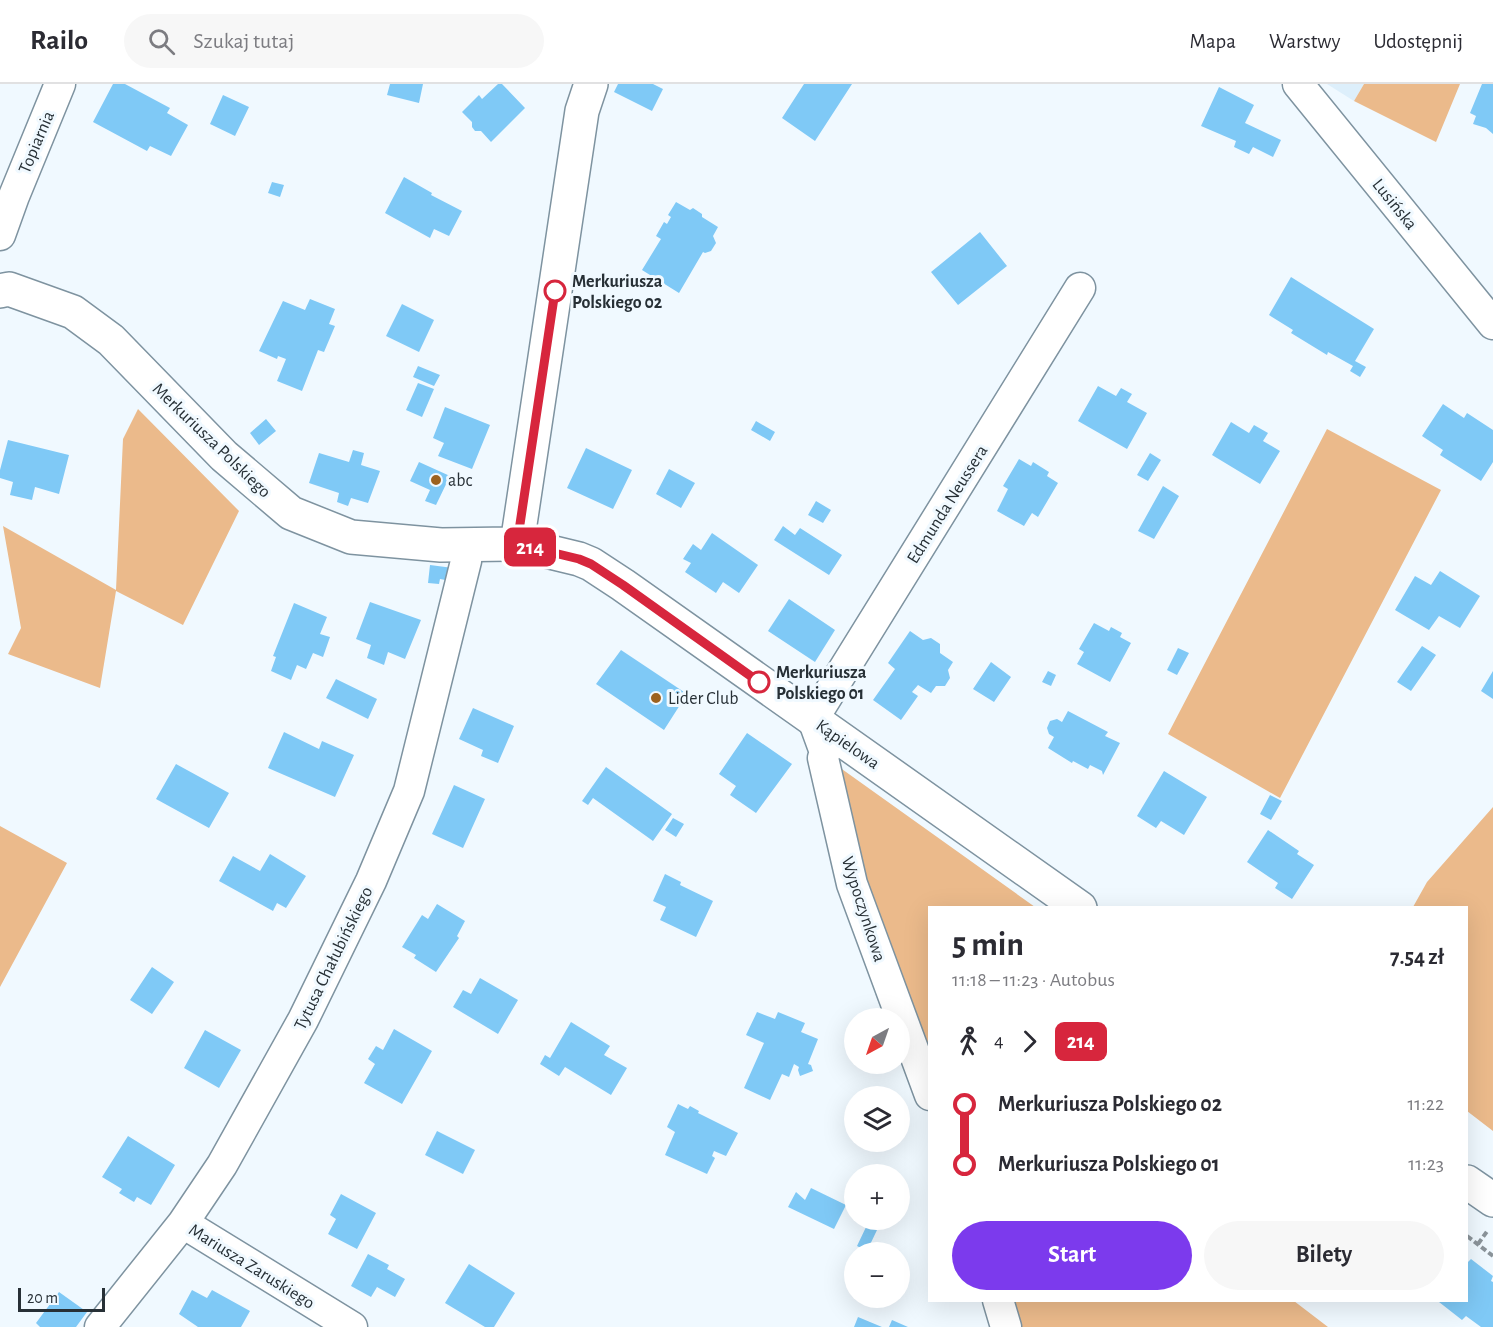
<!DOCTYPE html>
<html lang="pl">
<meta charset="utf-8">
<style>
body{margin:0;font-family:"Alegreya Sans",sans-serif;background:#f7f7f7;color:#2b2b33;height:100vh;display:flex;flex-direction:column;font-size:22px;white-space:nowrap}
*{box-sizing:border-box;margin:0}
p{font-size:20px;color:#7c7c81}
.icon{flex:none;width:33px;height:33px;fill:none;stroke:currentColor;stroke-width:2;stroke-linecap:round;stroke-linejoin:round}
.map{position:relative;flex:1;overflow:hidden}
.sheet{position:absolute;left:928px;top:822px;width:540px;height:396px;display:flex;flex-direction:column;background:#fff;border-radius:0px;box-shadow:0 6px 24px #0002}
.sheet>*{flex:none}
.badge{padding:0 12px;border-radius:9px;font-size:21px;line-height:39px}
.needle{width:39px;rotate:220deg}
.tools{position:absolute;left:844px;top:924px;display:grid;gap:12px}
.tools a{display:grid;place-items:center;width:66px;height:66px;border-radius:50%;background:#fff;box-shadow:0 6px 24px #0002;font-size:30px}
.scale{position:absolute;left:18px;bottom:15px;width:87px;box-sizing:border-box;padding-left:6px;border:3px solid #273036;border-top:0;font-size:16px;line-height:21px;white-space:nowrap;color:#273036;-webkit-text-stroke:4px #f0f9ff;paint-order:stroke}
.map>.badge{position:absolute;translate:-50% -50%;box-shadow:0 0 0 3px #fff}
.legs{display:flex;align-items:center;gap:9px;height:66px;padding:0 24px;font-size:20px}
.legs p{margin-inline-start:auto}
.overview{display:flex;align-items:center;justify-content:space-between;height:102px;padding:0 24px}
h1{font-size:33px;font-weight:700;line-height:45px}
.cta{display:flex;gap:12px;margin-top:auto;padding:12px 24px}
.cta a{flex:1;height:69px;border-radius:36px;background:#7c3aed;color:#fff;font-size:24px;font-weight:700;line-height:69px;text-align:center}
.cta a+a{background:#f7f7f7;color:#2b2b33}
ul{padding:0 24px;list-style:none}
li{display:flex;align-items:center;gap:21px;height:60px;font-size:22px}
li i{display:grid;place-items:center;width:9px;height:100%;margin:0 8px;background:currentColor}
li i::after{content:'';width:15px;height:15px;margin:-8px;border:4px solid;border-radius:50%;background:#fff}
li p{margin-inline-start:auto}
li:first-child i{background:linear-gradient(#0000 50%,currentColor 0)}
li:last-child i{background:linear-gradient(currentColor 50%,#0000 0)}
header{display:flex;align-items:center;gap:36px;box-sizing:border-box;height:84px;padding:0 30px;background:#fff;border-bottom:2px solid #e1e1e2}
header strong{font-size:28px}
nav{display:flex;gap:33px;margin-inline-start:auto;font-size:21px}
.search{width:420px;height:54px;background:#f7f7f7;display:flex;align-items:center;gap:15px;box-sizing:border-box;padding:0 21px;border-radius:33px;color:#7c7c81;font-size:22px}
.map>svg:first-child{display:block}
</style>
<header>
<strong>Railo</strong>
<div class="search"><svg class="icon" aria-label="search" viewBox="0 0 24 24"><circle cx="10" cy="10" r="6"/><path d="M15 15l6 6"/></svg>Szukaj tutaj</div>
<nav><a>Mapa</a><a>Warstwy</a><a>Udostępnij</a></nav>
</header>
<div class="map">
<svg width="1493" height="1243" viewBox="0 0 1493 1243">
<rect width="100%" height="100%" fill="#f0f9ff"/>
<path fill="#ddeffb" d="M 1327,0 L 1364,0 L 1354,17 Z"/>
<path fill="#ebba8b" d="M 1364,0 L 1460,0 L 1436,58 L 1354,17 Z
M 138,325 L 239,427 L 183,541 L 116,507 L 100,604 L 8,570 L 21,544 L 3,442 L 116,506 L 123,355 Z
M 1327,345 L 1441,406 L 1280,714 L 1168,650 Z
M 839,683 L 1035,823 L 930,824 L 930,987 L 857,786 Z
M 1493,723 L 1493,1047 L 1467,1027 L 1467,824 L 1413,823 L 1427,798 Z
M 0,742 L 67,779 L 0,903 Z
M 1008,1217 L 1294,1217 L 1328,1243 L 1017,1243 Z"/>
<path fill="#7fc9f6" d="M 113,0 L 125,0 L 170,24 L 167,29 L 188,41 L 171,72 L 150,62 L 147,67 L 93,38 Z
M 390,0 L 423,0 L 419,19 L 387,11 Z
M 498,0 L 502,0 L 525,24 L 491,58 L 481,47 L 475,47 L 472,43 L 472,38 L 462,28 L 479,11 L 482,15 Z
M 618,0 L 653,0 L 663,5 L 652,27 L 614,8 Z
M 804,0 L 852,0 L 815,57 L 782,34 Z
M 1482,0 L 1493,0 L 1493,50 L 1486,44 L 1473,40 L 1476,32 L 1470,29 Z
M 1219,3 L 1254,21 L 1245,39 L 1281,56 L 1273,73 L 1253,63 L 1249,70 L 1234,63 L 1236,57 L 1201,42 Z
M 223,11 L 249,23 L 235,52 L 210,40 Z
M 404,93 L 432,109 L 431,111 L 462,127 L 449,152 L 434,145 L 430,154 L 385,129 Z
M 272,98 L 284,101 L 280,113 L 268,109 Z
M 676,118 L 690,126 L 693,124 L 702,130 L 702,133 L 718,143 L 713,152 L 716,159 L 711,167 L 705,169 L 703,168 L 679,209 L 642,186 L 661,155 L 656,152 L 664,138 L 667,140 L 671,133 L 668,131 Z
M 980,148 L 1007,182 L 958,221 L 931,188 Z
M 1291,193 L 1374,245 L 1355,277 L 1366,283 L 1360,293 L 1350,287 L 1353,282 L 1328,268 L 1327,271 L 1291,249 L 1293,246 L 1269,231 Z
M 310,215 L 335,225 L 329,240 L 335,242 L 324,268 L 318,266 L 302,307 L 277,297 L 286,275 L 278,272 L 277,275 L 259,267 L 283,217 L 305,226 Z
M 402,220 L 434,236 L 419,268 L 386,252 Z
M 418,282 L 440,291 L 434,302 L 413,293 Z
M 418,299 L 434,305 L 422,333 L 406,326 Z
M 1098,302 L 1116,312 L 1121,304 L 1132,310 L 1127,318 L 1147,329 L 1127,365 L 1078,337 Z
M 1443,320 L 1464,334 L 1467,329 L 1493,346 L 1493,378 L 1481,397 L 1440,371 L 1443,366 L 1422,352 Z
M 445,323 L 490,341 L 472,385 L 438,372 L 444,359 L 433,354 Z
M 266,335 L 276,347 L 259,361 L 250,349 Z
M 756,337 L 775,348 L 770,357 L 751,346 Z
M 1231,338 L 1249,349 L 1254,341 L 1268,349 L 1263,357 L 1280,367 L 1260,400 L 1212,371 Z
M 8,356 L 69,371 L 59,410 L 35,403 L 32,416 L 10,411 L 13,398 L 0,394 L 0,386 Z
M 586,364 L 632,386 L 613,425 L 567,404 Z
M 353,366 L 364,369 L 361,381 L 380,387 L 368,419 L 351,414 L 348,422 L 337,418 L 339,409 L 309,399 L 319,369 L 349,378 Z
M 1150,369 L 1161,376 L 1148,397 L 1137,391 Z
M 1019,375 L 1031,382 L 1033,378 L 1049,388 L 1047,392 L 1058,399 L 1038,433 L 1032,429 L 1024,442 L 997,427 L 1008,405 L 1003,402 Z
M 419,378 L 450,392 L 436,421 L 425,417 L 430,406 L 410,397 Z
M 669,385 L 695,399 L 681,424 L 656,410 Z
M 1163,402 L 1179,412 L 1154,455 L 1138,447 Z
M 816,417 L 831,426 L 823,439 L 808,431 Z
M 783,442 L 795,451 L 800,444 L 842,471 L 829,491 L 774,456 Z
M 712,449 L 758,481 L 739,509 L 723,498 L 716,509 L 685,488 L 691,479 L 683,475 L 693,460 L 701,466 Z
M 430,481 L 453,484 L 451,497 L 440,495 L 439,500 L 428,499 Z
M 1440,487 L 1480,512 L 1460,544 L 1439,532 L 1429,546 L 1395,526 L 1415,492 L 1431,501 Z
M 789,515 L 835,546 L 815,578 L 768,547 Z
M 370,518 L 421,536 L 405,575 L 388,568 L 384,581 L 367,574 L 371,561 L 356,555 Z
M 294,519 L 327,533 L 320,550 L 330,553 L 323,573 L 313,569 L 306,585 L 297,581 L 291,596 L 271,587 L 276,573 L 273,572 Z
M 1094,539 L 1109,547 L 1111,543 L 1122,549 L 1120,553 L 1131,559 L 1110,598 L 1077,580 L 1084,568 L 1079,565 Z
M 910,547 L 923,556 L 931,554 L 940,560 L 940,569 L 953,578 L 948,586 L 950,594 L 945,602 L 936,602 L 931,609 L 918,601 L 912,608 L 918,612 L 901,636 L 873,616 L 895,585 L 888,579 Z
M 1422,562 L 1436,571 L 1411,607 L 1397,598 Z
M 1178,564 L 1189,569 L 1177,591 L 1167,586 Z
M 621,566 L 687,610 L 664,646 L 596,600 Z
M 991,578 L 1011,593 L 994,618 L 973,605 Z
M 1048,587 L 1056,591 L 1051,602 L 1042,598 Z
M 1493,587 L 1493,615 L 1481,607 Z
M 336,595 L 377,615 L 368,635 L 326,614 Z
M 473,624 L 514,642 L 498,679 L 481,672 L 483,666 L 459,655 Z
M 1068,627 L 1108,648 L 1105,652 L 1120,659 L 1103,691 L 1102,687 L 1090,681 L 1088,685 L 1073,677 L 1072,679 L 1048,664 L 1054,653 L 1049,650 L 1047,644 L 1050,637 L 1057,635 L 1062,638 Z
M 284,648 L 319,665 L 322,657 L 354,671 L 335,713 L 268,684 Z
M 747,649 L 792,680 L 756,729 L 730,711 L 736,702 L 719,690 Z
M 176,680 L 229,709 L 209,744 L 156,715 Z
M 606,683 L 672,730 L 653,757 L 593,714 L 588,721 L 582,717 Z
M 1164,687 L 1207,713 L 1184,751 L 1161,737 L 1156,744 L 1137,732 Z
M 454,701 L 485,715 L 463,764 L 432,750 Z
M 1270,711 L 1282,717 L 1271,736 L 1260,730 Z
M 673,734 L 684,740 L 676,753 L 665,746 Z
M 1268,746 L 1299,767 L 1297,770 L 1314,781 L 1292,815 L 1275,804 L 1278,799 L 1247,778 Z
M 270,770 L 306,792 L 286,824 L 277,819 L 273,827 L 219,797 L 233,772 L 260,787 Z
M 665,790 L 681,798 L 680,801 L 713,817 L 696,853 L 660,836 L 666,823 L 653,817 Z
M 437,820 L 465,837 L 457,852 L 459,854 L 436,888 L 414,874 L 416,871 L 402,863 L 422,831 L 428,835 Z
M 152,883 L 174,898 L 152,930 L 130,916 Z
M 480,894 L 518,916 L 498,950 L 453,923 L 463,906 L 471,910 Z
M 757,928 L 775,935 L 778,928 L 805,939 L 801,948 L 818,955 L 808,980 L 811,981 L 813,987 L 800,992 L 798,986 L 799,983 L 794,980 L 789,993 L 782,990 L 770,1016 L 744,1004 L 764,959 L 746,951 Z
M 571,938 L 610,962 L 604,971 L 627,984 L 611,1011 L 565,983 L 559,992 L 540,980 L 545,971 L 550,974 Z
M 394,945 L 432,967 L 402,1020 L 364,999 L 375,980 L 368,975 L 376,962 L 383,966 Z
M 205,946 L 241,966 L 219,1004 L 184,984 Z
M 678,1020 L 688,1025 L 690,1022 L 699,1027 L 698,1029 L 738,1049 L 726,1072 L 714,1067 L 712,1072 L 715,1074 L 707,1090 L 665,1071 L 675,1048 L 667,1043 Z
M 437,1047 L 475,1066 L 463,1090 L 425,1071 Z
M 128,1052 L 175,1081 L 151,1121 L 137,1113 L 134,1118 L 119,1109 L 122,1105 L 102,1093 Z
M 811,1104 L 846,1121 L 834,1145 L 788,1123 L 796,1108 L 805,1116 Z
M 341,1110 L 376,1129 L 357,1165 L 328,1150 L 336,1135 L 330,1131 Z
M 867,1141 L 877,1146 L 867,1167 L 857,1162 Z
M 368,1170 L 389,1181 L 387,1185 L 405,1195 L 395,1213 L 377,1203 L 371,1213 L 351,1202 Z
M 1471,1175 L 1493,1192 L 1491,1197 L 1493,1198 L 1493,1243 L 1481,1243 L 1466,1232 L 1462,1236 L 1439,1218 L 1440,1216 L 1467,1216 L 1467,1179 Z
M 469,1180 L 515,1209 L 494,1243 L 485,1243 L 445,1219 Z
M 192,1206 L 207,1214 L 212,1206 L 250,1227 L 241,1243 L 198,1243 L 179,1230 Z
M 59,1208 L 87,1228 L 76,1243 L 40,1243 L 36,1239 Z
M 858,1233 L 882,1243 L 854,1243 Z
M 892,1236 L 908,1243 L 889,1243 Z"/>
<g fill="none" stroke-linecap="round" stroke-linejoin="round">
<g stroke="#7e93a0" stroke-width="33">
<path id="street" d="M 1298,0 L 1493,240
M 0,151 L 14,112 L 60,0
M 930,1011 L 852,800 L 823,674 L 825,668 L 813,635 L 1080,204
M 183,1139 L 352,1243
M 998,1216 L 1006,1243
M 100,1243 L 183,1139 L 222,1081 L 303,936 L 371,797 L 409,707 L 466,477 L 468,460"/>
</g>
<g stroke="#7e93a0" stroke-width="36">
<path id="secondary" d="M 0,207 L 9,205 L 73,228 L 111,256 L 224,372 L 291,429 L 351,453 L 441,461 L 517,460 L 579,475 L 591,480 L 623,501 L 1080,824
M 517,460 L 582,27 L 591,0
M 1467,1098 L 1493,1116"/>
</g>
<path stroke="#8b949a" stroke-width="4" stroke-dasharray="6 3" stroke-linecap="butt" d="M 1467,1152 L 1493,1172
M 1478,1160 L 1488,1146"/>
<use href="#street" stroke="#fff" stroke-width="30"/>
<use href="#secondary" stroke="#fff" stroke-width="33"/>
</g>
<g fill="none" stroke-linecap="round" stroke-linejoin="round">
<g stroke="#fff" stroke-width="14">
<path id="line-1" d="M 555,207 L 517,460 L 579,475 L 591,480 L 623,501 L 759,598"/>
</g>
<use href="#line-1" stroke="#d7263d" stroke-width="9"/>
</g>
<g fill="#fff" stroke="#d7263d" stroke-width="3">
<circle cx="555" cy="207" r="10"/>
<circle cx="759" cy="598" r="10"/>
</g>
<g fill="#9c6220" stroke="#f0f9ff" stroke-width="2">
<circle cx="436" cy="396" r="6"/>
<circle cx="656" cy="614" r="6"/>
</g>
<g text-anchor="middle" stroke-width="6" stroke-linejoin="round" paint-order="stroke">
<g font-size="18" fill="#273036" stroke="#f0f9ff">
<text transform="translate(36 58) rotate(-67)" y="6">Topiarnia</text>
<text transform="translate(1395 120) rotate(51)" y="6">Lusińska</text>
<text transform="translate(212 356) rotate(44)" y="6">Merkuriusza Polskiego</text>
<text transform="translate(947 420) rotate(-58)" y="6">Edmunda Neussera</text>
<text transform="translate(848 660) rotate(35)" y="6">Kąpielowa</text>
<text transform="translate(864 825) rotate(72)" y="6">Wypoczynkowa</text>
<text transform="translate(333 874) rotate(-64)" y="6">Tytusa Chałubińskiego</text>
<text transform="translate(252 1182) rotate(32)" y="6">Mariusza Zaruskiego</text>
</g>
<g font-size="18" font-weight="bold" fill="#273036" stroke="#f0f9ff" text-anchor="start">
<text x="572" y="203">Merkuriusza<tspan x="572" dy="21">Polskiego 02</tspan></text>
<text x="776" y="594">Merkuriusza<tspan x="776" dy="21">Polskiego 01</tspan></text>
</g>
<g font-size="18" fill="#273036" stroke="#f0f9ff" text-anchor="start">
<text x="448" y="402">abc</text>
<text x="668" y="620">Lider Club</text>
</g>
</g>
</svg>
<div class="tools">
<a><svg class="needle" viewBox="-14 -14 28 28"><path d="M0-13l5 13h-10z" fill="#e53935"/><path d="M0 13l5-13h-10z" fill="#7c7c81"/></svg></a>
<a><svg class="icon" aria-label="layers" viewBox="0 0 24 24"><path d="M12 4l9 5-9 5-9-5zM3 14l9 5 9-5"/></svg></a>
<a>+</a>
<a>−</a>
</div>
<div class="scale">20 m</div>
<b class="badge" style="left:530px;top:463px;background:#d7263d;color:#fff">214</b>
<section class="sheet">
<div class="overview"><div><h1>5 min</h1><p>11:18 – 11:23 · Autobus</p></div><b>7.54 zł</b></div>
<div class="legs"><svg class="icon" aria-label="walk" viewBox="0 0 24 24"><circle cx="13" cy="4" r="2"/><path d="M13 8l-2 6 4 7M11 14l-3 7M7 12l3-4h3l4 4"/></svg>4<svg class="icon" aria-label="forward" viewBox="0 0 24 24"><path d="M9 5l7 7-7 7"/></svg><b class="badge" style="background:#d7263d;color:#fff">214</b></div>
<ul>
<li><i style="color:#d7263d"></i><b>Merkuriusza Polskiego 02</b><p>11:22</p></li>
<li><i style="color:#d7263d"></i><b>Merkuriusza Polskiego 01</b><p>11:23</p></li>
</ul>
<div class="cta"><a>Start</a><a>Bilety</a></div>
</section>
</div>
